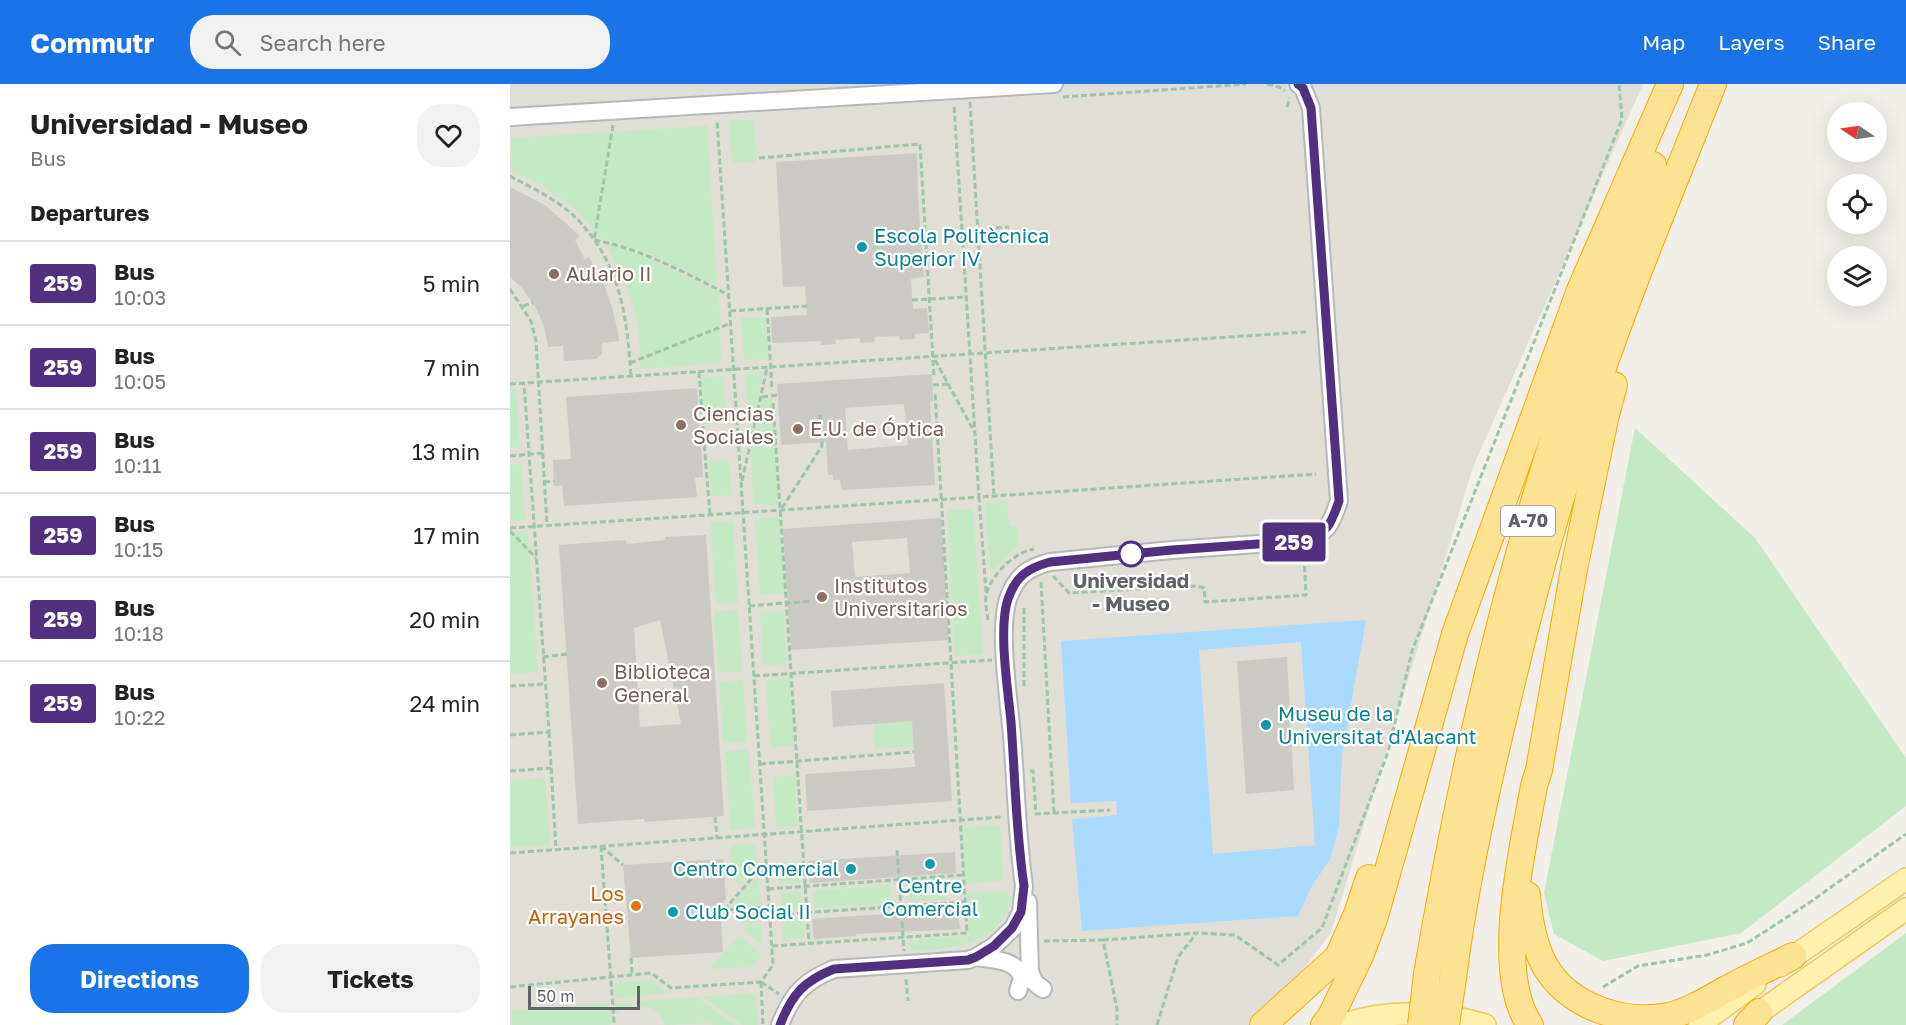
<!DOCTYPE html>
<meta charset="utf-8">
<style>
body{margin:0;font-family:"Golos Text",sans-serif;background:#f2f2f2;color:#222;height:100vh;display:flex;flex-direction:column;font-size:22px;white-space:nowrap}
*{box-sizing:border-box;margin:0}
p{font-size:20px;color:#767676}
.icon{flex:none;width:33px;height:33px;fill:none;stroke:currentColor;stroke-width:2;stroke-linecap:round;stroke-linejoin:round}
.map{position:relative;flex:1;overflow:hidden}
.drawer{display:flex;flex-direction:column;background:#fff;width:510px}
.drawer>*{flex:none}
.badge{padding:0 12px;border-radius:4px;font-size:21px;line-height:39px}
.needle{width:39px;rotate:283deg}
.tools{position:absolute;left:1317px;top:18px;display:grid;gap:12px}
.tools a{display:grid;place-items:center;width:60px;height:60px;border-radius:50%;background:#fff;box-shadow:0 6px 24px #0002;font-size:30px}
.scale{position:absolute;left:18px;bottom:15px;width:112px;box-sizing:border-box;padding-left:6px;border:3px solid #5f6368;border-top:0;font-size:16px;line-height:21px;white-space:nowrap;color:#5f6368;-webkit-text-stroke:4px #fff;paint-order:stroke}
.map>.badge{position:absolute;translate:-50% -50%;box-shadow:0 0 0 3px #fff}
h2{padding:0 30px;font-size:22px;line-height:54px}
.round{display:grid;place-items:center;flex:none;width:63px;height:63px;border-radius:24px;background:#f2f2f2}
.head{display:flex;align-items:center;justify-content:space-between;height:102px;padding:0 30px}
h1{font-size:28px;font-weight:700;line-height:45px}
.primary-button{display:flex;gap:12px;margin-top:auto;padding:12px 30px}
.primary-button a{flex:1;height:69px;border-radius:24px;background:#1a73e8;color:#fff;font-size:24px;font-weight:700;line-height:69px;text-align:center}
.primary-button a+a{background:#f2f2f2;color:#222}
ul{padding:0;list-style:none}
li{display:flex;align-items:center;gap:18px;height:84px;padding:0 30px;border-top:2px solid #e0e0e0}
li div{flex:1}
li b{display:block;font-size:22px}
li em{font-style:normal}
li .badge{min-width:66px;font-weight:700;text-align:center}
header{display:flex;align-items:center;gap:36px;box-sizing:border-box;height:84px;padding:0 30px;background:#1a73e8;color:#fff}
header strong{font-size:28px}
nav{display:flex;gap:33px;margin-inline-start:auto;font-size:21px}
.search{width:420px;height:54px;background:#f2f2f2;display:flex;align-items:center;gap:15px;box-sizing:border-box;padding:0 21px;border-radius:24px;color:#767676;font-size:22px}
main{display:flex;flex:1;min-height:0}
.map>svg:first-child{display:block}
</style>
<header>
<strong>Commutr</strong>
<div class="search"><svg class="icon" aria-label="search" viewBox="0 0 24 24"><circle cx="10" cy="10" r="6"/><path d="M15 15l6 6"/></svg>Search here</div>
<nav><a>Map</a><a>Layers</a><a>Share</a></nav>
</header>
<main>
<section class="drawer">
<div class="head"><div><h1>Universidad - Museo</h1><p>Bus</p></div><a class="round"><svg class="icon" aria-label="heart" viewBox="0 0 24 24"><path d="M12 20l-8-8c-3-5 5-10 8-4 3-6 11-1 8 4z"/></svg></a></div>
<h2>Departures</h2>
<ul>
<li><span class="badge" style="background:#513080;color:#fff">259</span><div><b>Bus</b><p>10:03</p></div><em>5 min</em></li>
<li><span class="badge" style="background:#513080;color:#fff">259</span><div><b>Bus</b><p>10:05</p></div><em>7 min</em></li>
<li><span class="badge" style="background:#513080;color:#fff">259</span><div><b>Bus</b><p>10:11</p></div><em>13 min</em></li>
<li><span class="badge" style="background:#513080;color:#fff">259</span><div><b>Bus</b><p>10:15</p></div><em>17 min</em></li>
<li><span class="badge" style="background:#513080;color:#fff">259</span><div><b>Bus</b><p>10:18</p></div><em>20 min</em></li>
<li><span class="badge" style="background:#513080;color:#fff">259</span><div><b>Bus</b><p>10:22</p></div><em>24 min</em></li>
</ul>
<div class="primary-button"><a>Directions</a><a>Tickets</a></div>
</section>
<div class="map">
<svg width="1396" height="941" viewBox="0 0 1396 941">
<rect width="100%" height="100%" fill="#f1efe8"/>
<path fill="#e1ded6" d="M 0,0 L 1133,0 L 963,383 L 821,849 L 750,941 L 0,941 Z"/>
<path fill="#c5e8c5" d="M 219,36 L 244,36 L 246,78 L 222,79 Z
M 197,42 L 207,202 L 136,168 L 90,154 L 70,129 L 56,118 L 29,99 L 1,88 L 0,54 Z
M 96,159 L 127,169 L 209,208 L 211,279 L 131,285 C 130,270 130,253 127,238 C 121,210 109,185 96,159 Z
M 255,233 L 258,275 L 234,276 L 231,234 Z
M 253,288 L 240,351 L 235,290 Z
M 213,292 L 216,339 L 194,340 L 191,294 Z
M 0,306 L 6,306 L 10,363 L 0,364 Z
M 262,314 L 268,420 L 244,421 L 240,371 L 252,315 Z
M 1125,344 L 1245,454 L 1396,674 L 1396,722 L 1231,849 L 1093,877 L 1044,850 L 1034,809 Z
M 219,376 L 222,411 L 202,412 L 198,377 Z
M 11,380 L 15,436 L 0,437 L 0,381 Z
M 497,417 L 499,442 L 507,442 L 508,462 L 480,488 L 475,419 Z
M 463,425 L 473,570 L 445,572 L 437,426 Z
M 269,433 L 275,509 L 250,511 L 245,435 Z
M 223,437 L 228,519 L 206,520 L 200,438 Z
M 18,447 L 28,588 L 0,590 L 0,448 Z
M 228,526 L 232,587 L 208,589 L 204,528 Z
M 273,527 L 277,580 L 253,582 L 250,528 Z
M 280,595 L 284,662 L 260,663 L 256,596 Z
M 233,596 L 237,658 L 213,659 L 209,598 Z
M 402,637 L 403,662 L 365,665 L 364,640 Z
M 238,665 L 245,744 L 220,746 L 215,667 Z
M 285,691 L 287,742 L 266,743 L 263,693 Z
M 35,694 L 40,761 L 0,763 L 0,696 Z
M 490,741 L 493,797 L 455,800 L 452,744 Z
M 245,759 L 248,781 L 228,800 L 223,795 L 220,762 Z
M 289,778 L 291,798 L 270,800 L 269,779 Z
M 248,793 L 251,822 L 225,824 L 225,816 Z
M 436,797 L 437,815 L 397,818 L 396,800 Z
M 380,801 L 383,819 L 304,824 L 303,807 Z
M 291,807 L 292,826 L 272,827 L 271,809 Z
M 495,807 L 503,814 C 486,863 443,865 400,867 L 399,856 L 459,852 L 456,809 Z
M 250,827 L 252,861 L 234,846 L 236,843 L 226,834 L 225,828 Z
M 293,834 L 294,854 L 273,856 L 272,835 Z
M 1396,849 L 1396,941 L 1272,941 Z
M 229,851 L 252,871 L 242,883 L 199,885 Z
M 142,896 L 157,909 L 106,914 L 105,898 Z
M 245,910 L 248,941 L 233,941 L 192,912 Z
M 186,913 L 225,941 L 202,941 L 201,939 L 155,941 C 151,927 132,918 118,922 C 114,923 110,927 106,930 L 105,919 Z
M 99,919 L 101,938 L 98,941 L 2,941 L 1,926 Z"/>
<path fill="#aadaff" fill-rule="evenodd" d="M 856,536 L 832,671 L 829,743 L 820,776 L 803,800 L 788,832 L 572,847 L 562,735 L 607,731 L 606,717 L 561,719 L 551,557 ZM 791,558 L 805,761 L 703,770 L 689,566 Z"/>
<path fill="#cccac5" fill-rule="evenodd" d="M 407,69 L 408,112 L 414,193 L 401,195 L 403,225 L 417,224 L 419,249 L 405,250 L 405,255 L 390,256 L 389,252 L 364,253 L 365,258 L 350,259 L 350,254 L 325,256 L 326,260 L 311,261 L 311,257 L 262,259 L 261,233 L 297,231 L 295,202 L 273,203 L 266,78 Z
M 0,103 L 35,121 L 70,152 L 65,156 L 75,176 L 79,173 L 93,198 L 103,226 L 108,249 L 109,257 L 92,259 L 92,270 L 86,275 L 54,277 L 53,262 L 38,263 L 34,242 L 25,222 L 11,203 L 0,193 Z
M 422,290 L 423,317 L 420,318 L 425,401 L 331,406 L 330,396 L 323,396 L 323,391 L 318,391 L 316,358 L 271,361 L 267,300 ZM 394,320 L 398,361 L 338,366 L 335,324 Z
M 187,304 L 193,393 L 185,394 L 187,413 L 54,422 L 52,401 L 44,402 L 43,376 L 61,375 L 56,313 Z
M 431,434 L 439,556 L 281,566 L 273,445 ZM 397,454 L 400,489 L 345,493 L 342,458 Z
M 196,451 L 214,732 L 135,738 L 134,735 L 68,740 L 49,461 L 115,456 L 117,460 L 155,456 L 155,453 ZM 150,536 L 171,640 L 130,643 L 124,544 Z
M 777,573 L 784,706 L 736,710 L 727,577 Z
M 434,599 L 442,717 L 297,727 L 295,690 L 405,683 L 402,637 L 323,643 L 321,607 Z
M 445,768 L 446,789 L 300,799 L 298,777 Z
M 213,775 L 216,815 L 210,822 L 213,868 L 121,874 L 113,781 Z
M 448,825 L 450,845 L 346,850 L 346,852 L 304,855 L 302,835 Z"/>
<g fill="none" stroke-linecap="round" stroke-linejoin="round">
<g stroke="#b5b8bc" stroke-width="20">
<path id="minor" d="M 0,33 L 544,0
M 518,818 L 520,888 L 525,899 L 533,905
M 466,873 C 483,876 507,875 512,894 L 508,907
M 270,941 C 282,910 294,897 324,885 L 458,876 L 466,873 L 484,862 L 503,844 L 511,828 L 514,802 C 507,753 506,702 502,652 C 499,617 488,546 498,515 C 506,492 517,484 540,478 L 662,466 L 792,457 C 818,450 821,440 829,417 L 801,24 L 793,4 L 788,0"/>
</g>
<g stroke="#f2c960" stroke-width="24">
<path id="major" d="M 1270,882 L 1396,795
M 1237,937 L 1396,825
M 832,941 C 878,925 929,927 975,941
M 1189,941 L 1245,900"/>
</g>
<g stroke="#f9ab00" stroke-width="28">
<path id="highway" d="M 1017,811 C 1019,836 1023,860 1035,882 C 1059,923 1114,941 1159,932 C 1180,927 1198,915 1217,905 C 1238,893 1261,883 1283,872
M 917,890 C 944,731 978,573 1024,418 C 1058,304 1099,192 1143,81
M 943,894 C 954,806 973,719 994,632 C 1019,522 1049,413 1085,307 C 1120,203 1163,102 1203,0
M 753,941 L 828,873 L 847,830 L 859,794
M 814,941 L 821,932 L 850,872 L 865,832 L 945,550 L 1070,206 L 1160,0
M 1020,941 C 983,888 1013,763 1024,702 L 1029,686 L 1064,485 L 1095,335 L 1104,301
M 1237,941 L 1249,928"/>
</g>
<path stroke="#9cc7a9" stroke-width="3" stroke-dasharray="6 3" stroke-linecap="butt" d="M 757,0 L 769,3 L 775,7
M 553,13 L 736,0
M 460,18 L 484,412
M 777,23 L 780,14
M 103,41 L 84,156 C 133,165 175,189 219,211
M 249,74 L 410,60 L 424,293
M 0,92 C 22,104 48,116 66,134 C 111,180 117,232 121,293
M 468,145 L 499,143
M 0,205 L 21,237 L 26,257 L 37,441
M 402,216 L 456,213
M 13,222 L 23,219
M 257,225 L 262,304
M 220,227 L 297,222
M 425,276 L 465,349
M 120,279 L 221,239
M 189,288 L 194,359
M 0,300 L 796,248
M 423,301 L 438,300
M 252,313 L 268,311
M 263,319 L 299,859
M 0,372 L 32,369
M 232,397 L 257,284
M 34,398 L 44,397
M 272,424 L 312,362 L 310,331
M 200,430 L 194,359 L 228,356
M 0,444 L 469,413 L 444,21
M 0,447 L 26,474
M 543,492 L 559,509 L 687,502 L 694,504 L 695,518 L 796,511 L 794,471
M 531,498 L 544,730
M 476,508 L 469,413 L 806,390
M 239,522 L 301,517
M 514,524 L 514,604
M 478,536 C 477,528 474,516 477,508 C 483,489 505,468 524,465
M 33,573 L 57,570
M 244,592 L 482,576
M 0,602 L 35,600
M 39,648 L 46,765
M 0,651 L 39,648 L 14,300
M 250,680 L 404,668
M 0,687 L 41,684
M 520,687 L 523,687 L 526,730 L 600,726
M 205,733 L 207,754
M 91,762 L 104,937 L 102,941
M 91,762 L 113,781
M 387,766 L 394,867
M 0,769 L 492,733
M 258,805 L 454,791
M 210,822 L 214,826 L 259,823
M 214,826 L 256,778
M 260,831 L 455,818
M 593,856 L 687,849 L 725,851 L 768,881 L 812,844 L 878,668 L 902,567 L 1112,35 L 1109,0
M 534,857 L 593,856 L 607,925 L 607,941
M 262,862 L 457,849 L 425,309
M 121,874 L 122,891
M 396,895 L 398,917
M 251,898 L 269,910
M 251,898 L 253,941
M 0,903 L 141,889 L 161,904 L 251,898 L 263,881 L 207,36
M 1093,903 L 1128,882 L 1197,871 L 1237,859 L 1296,821 L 1396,750
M 647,941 L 668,873 L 686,850"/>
<use href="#minor" stroke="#fff" stroke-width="16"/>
<use href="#major" stroke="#fff2af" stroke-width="21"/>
<use href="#highway" stroke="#fde293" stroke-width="26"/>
<g stroke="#f9ab00" stroke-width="28" stroke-linecap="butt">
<path id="highway-bridge" d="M 911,941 L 917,890
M 936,941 L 943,894"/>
</g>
<use href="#highway-bridge" stroke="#fde293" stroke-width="26"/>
</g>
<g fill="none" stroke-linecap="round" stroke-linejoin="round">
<g stroke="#fff" stroke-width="14">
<path id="line" d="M 270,941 C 282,910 294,897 324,885 L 458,876 L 466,873 L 484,862 L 502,844 L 511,828 L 514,802 C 506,748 505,693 501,638 C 498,606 488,544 498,515 C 506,492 518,484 540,478 L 662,466 L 792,457 C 818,450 821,440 829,417 L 801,24 L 793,4 L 788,0"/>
</g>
<use href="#line" stroke="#513080" stroke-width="9"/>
</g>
<g fill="#0f9aa8" stroke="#fff" stroke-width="2">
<circle cx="352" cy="163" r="6"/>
<circle cx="756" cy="641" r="6"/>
<circle cx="420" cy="780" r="6"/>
<circle cx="341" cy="785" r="6"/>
<circle cx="163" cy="828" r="6"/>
</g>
<g fill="#8d6e63" stroke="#fff" stroke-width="2">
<circle cx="44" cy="190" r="6"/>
<circle cx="171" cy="341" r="6"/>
<circle cx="288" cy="345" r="6"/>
<circle cx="312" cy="513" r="6"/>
<circle cx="92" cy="599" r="6"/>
</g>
<circle fill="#fff" stroke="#513080" stroke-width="3" cx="621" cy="470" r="12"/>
<circle fill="#e8710a" stroke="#fff" stroke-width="2" cx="126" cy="822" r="6"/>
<g text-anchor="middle" stroke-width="4.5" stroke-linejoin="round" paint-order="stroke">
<rect fill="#fff" stroke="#8f9295" stroke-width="1.5" x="991" y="422" width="54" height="30" rx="4.5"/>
<g font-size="18" font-weight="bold" fill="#5f6368">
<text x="1018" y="443">A-70</text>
</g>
<g font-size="20" fill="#0d838f" stroke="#fff" text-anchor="start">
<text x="364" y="159">Escola Politècnica<tspan x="364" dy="23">Superior IV</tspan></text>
<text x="768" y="637">Museu de la<tspan x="768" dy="23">Universitat d'Alacant</tspan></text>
<text x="329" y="792" text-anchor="end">Centro Comercial</text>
<text x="420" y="809" text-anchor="middle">Centre<tspan x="420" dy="23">Comercial</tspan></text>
<text x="175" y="835">Club Social II</text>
</g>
<g font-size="20" fill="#785e54" stroke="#fff" text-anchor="start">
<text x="56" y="197">Aulario II</text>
<text x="183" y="337">Ciencias<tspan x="183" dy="23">Sociales</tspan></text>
<text x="300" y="352">E.U. de Óptica</text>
<text x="324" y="509">Institutos<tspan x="324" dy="23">Universitarios</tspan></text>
<text x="104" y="595">Biblioteca<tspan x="104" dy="23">General</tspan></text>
</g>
<g font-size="20" font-weight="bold" fill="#5f6368" stroke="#fff">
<text x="621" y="504">Universidad<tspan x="621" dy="23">- Museo</tspan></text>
</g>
<g font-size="20" fill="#c56008" stroke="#fff" text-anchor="end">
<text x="114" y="817">Los<tspan x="114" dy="23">Arrayanes</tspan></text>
</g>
</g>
</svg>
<div class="tools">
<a><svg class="needle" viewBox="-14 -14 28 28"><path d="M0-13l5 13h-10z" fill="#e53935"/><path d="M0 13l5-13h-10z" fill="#767676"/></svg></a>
<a><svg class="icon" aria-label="locate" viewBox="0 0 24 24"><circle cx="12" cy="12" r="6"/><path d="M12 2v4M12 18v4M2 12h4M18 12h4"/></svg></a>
<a><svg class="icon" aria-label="layers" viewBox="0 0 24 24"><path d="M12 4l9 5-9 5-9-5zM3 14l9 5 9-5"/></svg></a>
</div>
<div class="scale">50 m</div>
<b class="badge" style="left:784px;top:458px;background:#513080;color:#fff">259</b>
</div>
</main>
